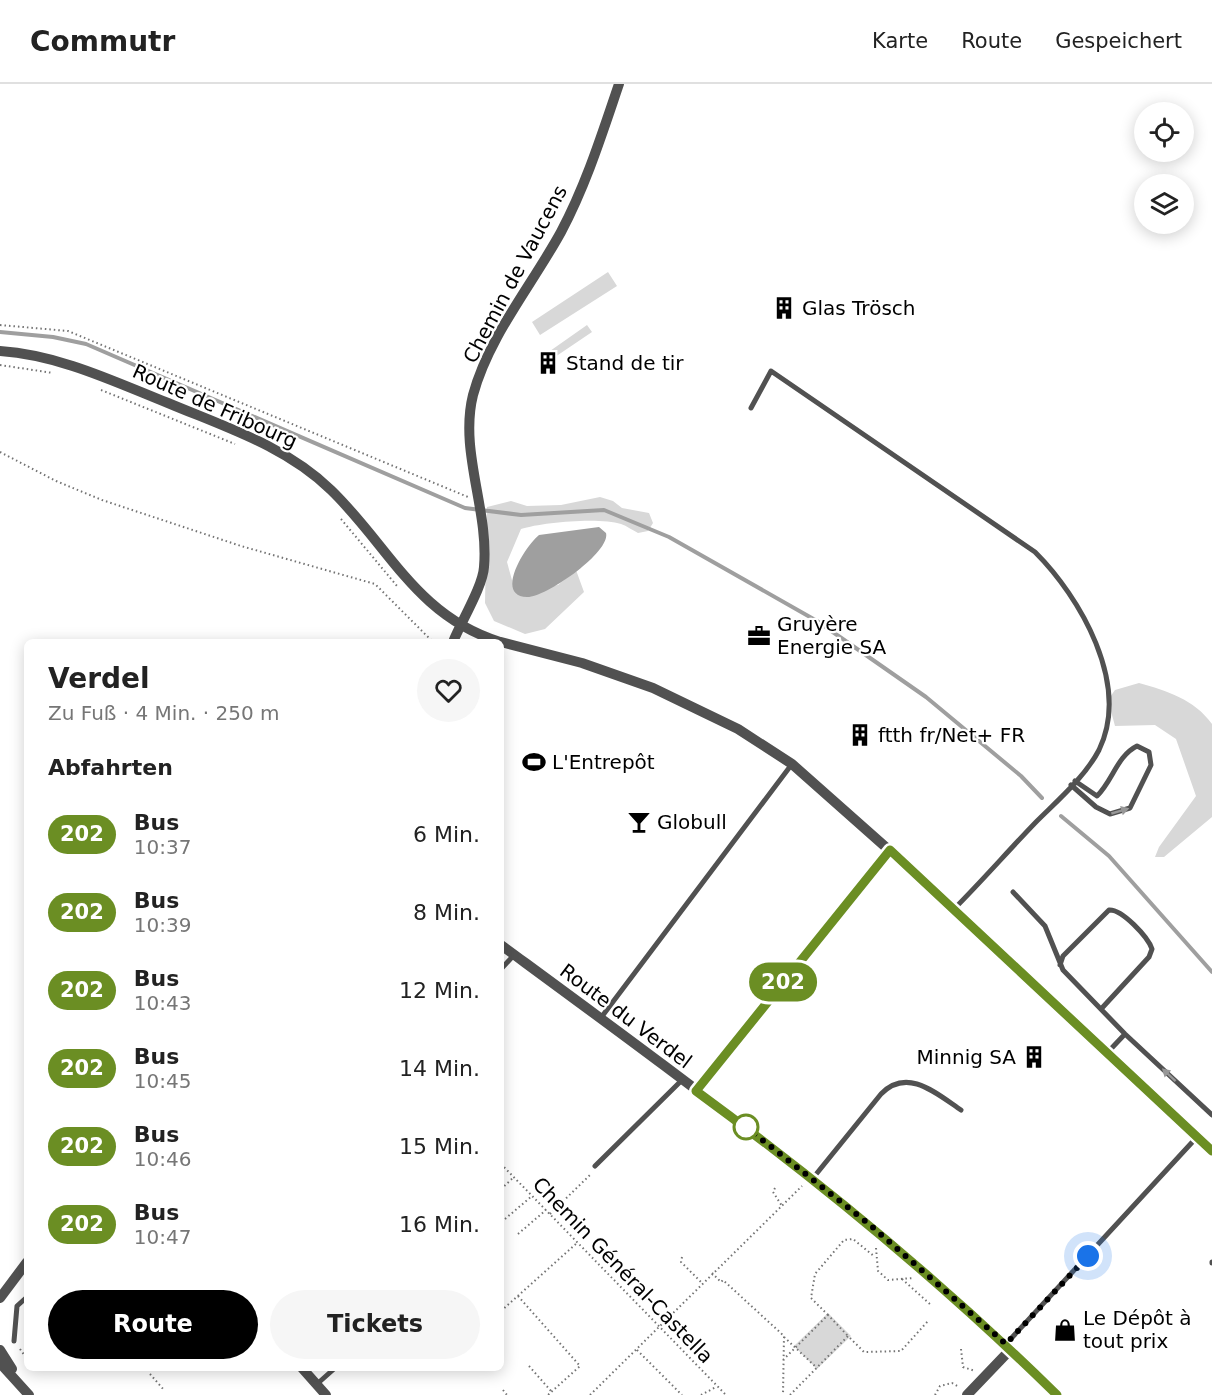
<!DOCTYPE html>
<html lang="de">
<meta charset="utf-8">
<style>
body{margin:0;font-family:"DejaVu Sans",sans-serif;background:#f6f6f6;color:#222;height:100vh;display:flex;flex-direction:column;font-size:22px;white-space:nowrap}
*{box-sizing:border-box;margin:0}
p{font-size:20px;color:#767676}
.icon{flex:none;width:33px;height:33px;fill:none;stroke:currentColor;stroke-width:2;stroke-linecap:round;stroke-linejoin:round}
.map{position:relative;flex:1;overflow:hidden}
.side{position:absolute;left:24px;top:555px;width:480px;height:732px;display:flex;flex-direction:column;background:#fff;border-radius:9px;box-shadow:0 3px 15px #0003}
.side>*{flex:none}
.badge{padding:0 12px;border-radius:20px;font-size:21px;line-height:39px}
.tools{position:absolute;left:1134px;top:18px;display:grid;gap:12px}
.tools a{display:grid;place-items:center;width:60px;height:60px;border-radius:50%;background:#fff;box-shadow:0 3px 15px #0003;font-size:30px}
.you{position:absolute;width:30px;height:30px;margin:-15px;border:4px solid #fff;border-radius:50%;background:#1a73e8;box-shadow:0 0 0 9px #1a73e833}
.map>.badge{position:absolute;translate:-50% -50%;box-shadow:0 0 0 3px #fff}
h2{padding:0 24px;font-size:22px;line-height:54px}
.round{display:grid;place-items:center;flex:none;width:63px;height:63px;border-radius:32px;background:#f6f6f6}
.head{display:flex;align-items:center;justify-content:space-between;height:102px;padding:0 24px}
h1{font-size:28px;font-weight:700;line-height:45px}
.button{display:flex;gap:12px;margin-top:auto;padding:12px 24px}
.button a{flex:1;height:69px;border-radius:36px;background:#000;color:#fff;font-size:24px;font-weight:700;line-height:69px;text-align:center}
.button a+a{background:#f6f6f6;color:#222}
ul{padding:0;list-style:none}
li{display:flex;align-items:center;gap:18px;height:78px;padding:0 24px}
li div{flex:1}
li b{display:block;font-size:22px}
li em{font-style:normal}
li .badge{min-width:66px;font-weight:700;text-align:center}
header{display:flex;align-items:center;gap:36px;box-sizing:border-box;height:84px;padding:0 30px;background:#fff;border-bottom:2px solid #e0e0e0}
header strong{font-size:28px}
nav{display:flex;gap:33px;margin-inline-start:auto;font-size:21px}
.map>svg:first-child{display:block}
</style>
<header>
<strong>Commutr</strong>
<nav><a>Karte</a><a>Route</a><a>Gespeichert</a></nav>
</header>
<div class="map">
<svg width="1212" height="1311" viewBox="0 0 1212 1311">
<rect width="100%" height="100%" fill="#fff"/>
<path fill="#d8d8d8" d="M 608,188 L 617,202 L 540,251 L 532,238 Z
M 587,241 L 592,248 L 555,273 L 550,267 Z
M 600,413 L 613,417 L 622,424 L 649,429 L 653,439 L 648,447 L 638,449 C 632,446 627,442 621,440 C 600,433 542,438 521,445 L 507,478 L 515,507 L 558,501 L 576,486 L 584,508 L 545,545 L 525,550 L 494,537 L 485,519 L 487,423 L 511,417 L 527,422 L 561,421 Z
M 1139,599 C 1167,607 1194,615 1212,640 L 1212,733 L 1164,773 L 1155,773 L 1159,763 L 1196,712 L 1176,655 L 1155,641 L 1115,642 L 1108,616 L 1115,606 Z
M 828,1229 L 851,1252 L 817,1285 L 794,1262 Z"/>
<path fill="#9f9f9f" d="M 599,443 L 606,449 C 611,468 545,514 527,513 C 493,512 527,460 539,451 Z"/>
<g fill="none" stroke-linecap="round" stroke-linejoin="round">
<path stroke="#9f9f9f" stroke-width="4" d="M 0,248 L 53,253 L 86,260 L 465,424 L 521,431 L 604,426 L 669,453 L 817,537 L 926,613 L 1021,692 L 1042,714
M 1061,732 L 1109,772 L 1212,888"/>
<path stroke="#737373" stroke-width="2" stroke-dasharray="1.5 3" stroke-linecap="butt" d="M 0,241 L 68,247 L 468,413
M 0,281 L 53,289
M 101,306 L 235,360
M 0,368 L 56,397 L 102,416 L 241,462 L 375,500 L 433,558
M 341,435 L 397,502
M 501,1080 L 726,1311
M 775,1104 L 773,1108 L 782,1122
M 501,1105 L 514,1093
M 550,1130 L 591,1090
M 505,1135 L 532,1112
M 518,1150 L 546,1126
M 876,1164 L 878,1187 L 888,1196 L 913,1194
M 682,1173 L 681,1178 L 702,1199
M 712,1189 L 721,1198 L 723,1196 L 784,1252 L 783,1311
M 902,1195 L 932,1222
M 518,1212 L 580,1282 L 548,1311
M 501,1227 L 578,1158
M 828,1231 L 811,1214 L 815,1190 L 844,1156 L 853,1155 L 875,1173
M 784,1253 L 817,1284
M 20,1265 L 27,1275
M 961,1265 L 963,1283 L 975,1287
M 637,1266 L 682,1311
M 783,1276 L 828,1231 L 848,1252
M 529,1282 L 551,1307
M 34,1284 L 56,1284
M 150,1290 L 164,1306
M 503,1306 L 507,1311
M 590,1311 L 802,1102
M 701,1311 L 716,1303
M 790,1311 L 848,1252 L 864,1268 L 901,1267 L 928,1237
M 935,1311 L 940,1302 L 952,1299 L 959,1303"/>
<path stroke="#515151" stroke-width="5" d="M 751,324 L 771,287 L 1035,468 C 1080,513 1131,600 1099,666 C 1085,693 1057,717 1036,738 C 1008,767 982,797 954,825
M 1071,701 L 1096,723 L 1110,730 L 1130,724 L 1151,681 L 1149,668 L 1137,662 C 1117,672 1113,696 1097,712 L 1075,697
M 1013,808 L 1045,842 L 1063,886 L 1125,950 L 1212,1031
M 1060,881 L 1063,872 L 1109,826 C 1122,825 1148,853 1152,865 L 1149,873 L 1102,924
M 501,885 L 514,871
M 600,935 L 792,680
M 1107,969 L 1125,950
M 595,1082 L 682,996
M 813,1094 L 881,1010 C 907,983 936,1009 961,1026
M 1212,1179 L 1212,1178
M 14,1257 L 17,1222 L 27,1213
M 1006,1260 L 1197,1053
M 317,1300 L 335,1284"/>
<path stroke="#515151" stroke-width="10" d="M 0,267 C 59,271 113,297 168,319 C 225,343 286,362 331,406 C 389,462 416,532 500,558
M 453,558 C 461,538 483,502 484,483 C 489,426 459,367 473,311 C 489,252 532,201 561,148 C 586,101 602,50 619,0
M 501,558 L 582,579 L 653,604 L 738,645 L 792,680 L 889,766 L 1212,1067
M 501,861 C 694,1003 887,1143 1057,1311
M 696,1007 L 889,766
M 0,1214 L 27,1178
M 0,1266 L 12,1285
M 0,1279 L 29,1311
M 302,1284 L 326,1311
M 967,1311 L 1011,1265"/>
</g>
<defs><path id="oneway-solid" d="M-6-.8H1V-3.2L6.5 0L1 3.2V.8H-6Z" transform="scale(1.5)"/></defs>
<g fill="#979797">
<use href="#oneway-solid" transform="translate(1120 727) rotate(-16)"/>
<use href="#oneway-solid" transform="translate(1169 991) rotate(-137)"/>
</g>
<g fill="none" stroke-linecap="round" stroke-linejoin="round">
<g stroke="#fff" stroke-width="14">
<path id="line" d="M 1057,1311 C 944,1200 823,1100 696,1007 L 890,766 L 1212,1067"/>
</g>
<use href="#line" stroke="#6b8e23" stroke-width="9"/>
<path stroke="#000" stroke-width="6" stroke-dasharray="0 10.8" d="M 746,1043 L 869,1140 L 1006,1260 L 1088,1172"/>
</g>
<defs>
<g id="building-bare" transform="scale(1.8)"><path d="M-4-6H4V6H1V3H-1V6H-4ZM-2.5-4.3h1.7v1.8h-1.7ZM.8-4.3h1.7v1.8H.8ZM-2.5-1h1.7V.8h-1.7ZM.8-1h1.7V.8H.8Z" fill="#000" stroke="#fff" stroke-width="2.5" paint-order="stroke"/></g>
<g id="office-bare" transform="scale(1.8)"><path d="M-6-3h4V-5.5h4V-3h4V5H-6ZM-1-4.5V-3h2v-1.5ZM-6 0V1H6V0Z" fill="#000" stroke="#fff" stroke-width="2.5" paint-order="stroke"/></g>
<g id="stadium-bare" transform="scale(1.8)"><path d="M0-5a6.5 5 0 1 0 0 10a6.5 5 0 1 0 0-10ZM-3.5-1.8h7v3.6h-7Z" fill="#000" stroke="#fff" stroke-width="2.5" paint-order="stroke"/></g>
<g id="bar-bare" transform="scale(1.8)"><path d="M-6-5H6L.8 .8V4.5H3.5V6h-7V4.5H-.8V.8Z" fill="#000" stroke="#fff" stroke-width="2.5" paint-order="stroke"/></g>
<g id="shop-bare" transform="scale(1.8)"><path d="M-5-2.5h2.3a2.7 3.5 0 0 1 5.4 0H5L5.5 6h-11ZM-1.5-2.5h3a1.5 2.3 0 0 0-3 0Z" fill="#000" stroke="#fff" stroke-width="2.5" paint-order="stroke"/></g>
</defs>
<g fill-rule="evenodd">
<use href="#building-bare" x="784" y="224"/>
<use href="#building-bare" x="548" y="279"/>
<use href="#office-bare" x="759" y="552"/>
<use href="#building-bare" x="860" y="651"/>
<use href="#stadium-bare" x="534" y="678"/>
<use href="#bar-bare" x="639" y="738"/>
<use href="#building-bare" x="1034" y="973"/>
<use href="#shop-bare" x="1065" y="1246"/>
</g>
<circle fill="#fff" stroke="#6b8e23" stroke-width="3" cx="746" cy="1043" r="12"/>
<g text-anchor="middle" stroke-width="4.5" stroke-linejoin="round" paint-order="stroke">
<g font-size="20" fill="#000" stroke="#fff">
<text transform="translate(515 190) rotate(-62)" y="7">Chemin de Vaucens</text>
<text transform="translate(215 322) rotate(24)" y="7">Route de Fribourg</text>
<text transform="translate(626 932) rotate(37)" y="7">Route du Verdel</text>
<text transform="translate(623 1186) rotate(46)" y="7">Chemin Général-Castella</text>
</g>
<g font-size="20" fill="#000" stroke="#fff" text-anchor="start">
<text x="802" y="231">Glas Trösch</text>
<text x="566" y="286">Stand de tir</text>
<text x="777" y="547">Gruyère<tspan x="777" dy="23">Energie SA</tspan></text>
<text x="878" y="658">ftth fr/Net+ FR</text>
<text x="552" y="685">L'Entrepôt</text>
<text x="657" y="745">Globull</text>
<text x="1016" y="980" text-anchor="end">Minnig SA</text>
<text x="1083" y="1241">Le Dépôt à<tspan x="1083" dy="23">tout prix</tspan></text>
</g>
</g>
</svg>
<div class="tools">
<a><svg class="icon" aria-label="locate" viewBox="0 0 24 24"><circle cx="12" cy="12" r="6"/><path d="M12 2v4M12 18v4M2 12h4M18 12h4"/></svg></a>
<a><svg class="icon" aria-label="layers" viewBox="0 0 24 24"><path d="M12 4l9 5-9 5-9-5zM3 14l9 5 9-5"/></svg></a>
</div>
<div class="you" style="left:1088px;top:1172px"></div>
<b class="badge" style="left:783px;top:898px;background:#6b8e23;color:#fff">202</b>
<section class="side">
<div class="head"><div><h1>Verdel</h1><p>Zu Fuß · 4 Min. · 250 m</p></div><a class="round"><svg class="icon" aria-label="heart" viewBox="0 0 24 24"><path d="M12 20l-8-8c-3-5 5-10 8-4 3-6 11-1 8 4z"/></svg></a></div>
<h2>Abfahrten</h2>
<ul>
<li><span class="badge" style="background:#6b8e23;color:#fff">202</span><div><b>Bus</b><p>10:37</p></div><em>6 Min.</em></li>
<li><span class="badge" style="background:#6b8e23;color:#fff">202</span><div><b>Bus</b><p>10:39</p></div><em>8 Min.</em></li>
<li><span class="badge" style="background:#6b8e23;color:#fff">202</span><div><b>Bus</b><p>10:43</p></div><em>12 Min.</em></li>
<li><span class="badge" style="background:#6b8e23;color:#fff">202</span><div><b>Bus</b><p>10:45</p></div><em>14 Min.</em></li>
<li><span class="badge" style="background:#6b8e23;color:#fff">202</span><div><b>Bus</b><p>10:46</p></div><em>15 Min.</em></li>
<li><span class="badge" style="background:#6b8e23;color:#fff">202</span><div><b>Bus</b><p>10:47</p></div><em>16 Min.</em></li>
</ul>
<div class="button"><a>Route</a><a>Tickets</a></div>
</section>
</div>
